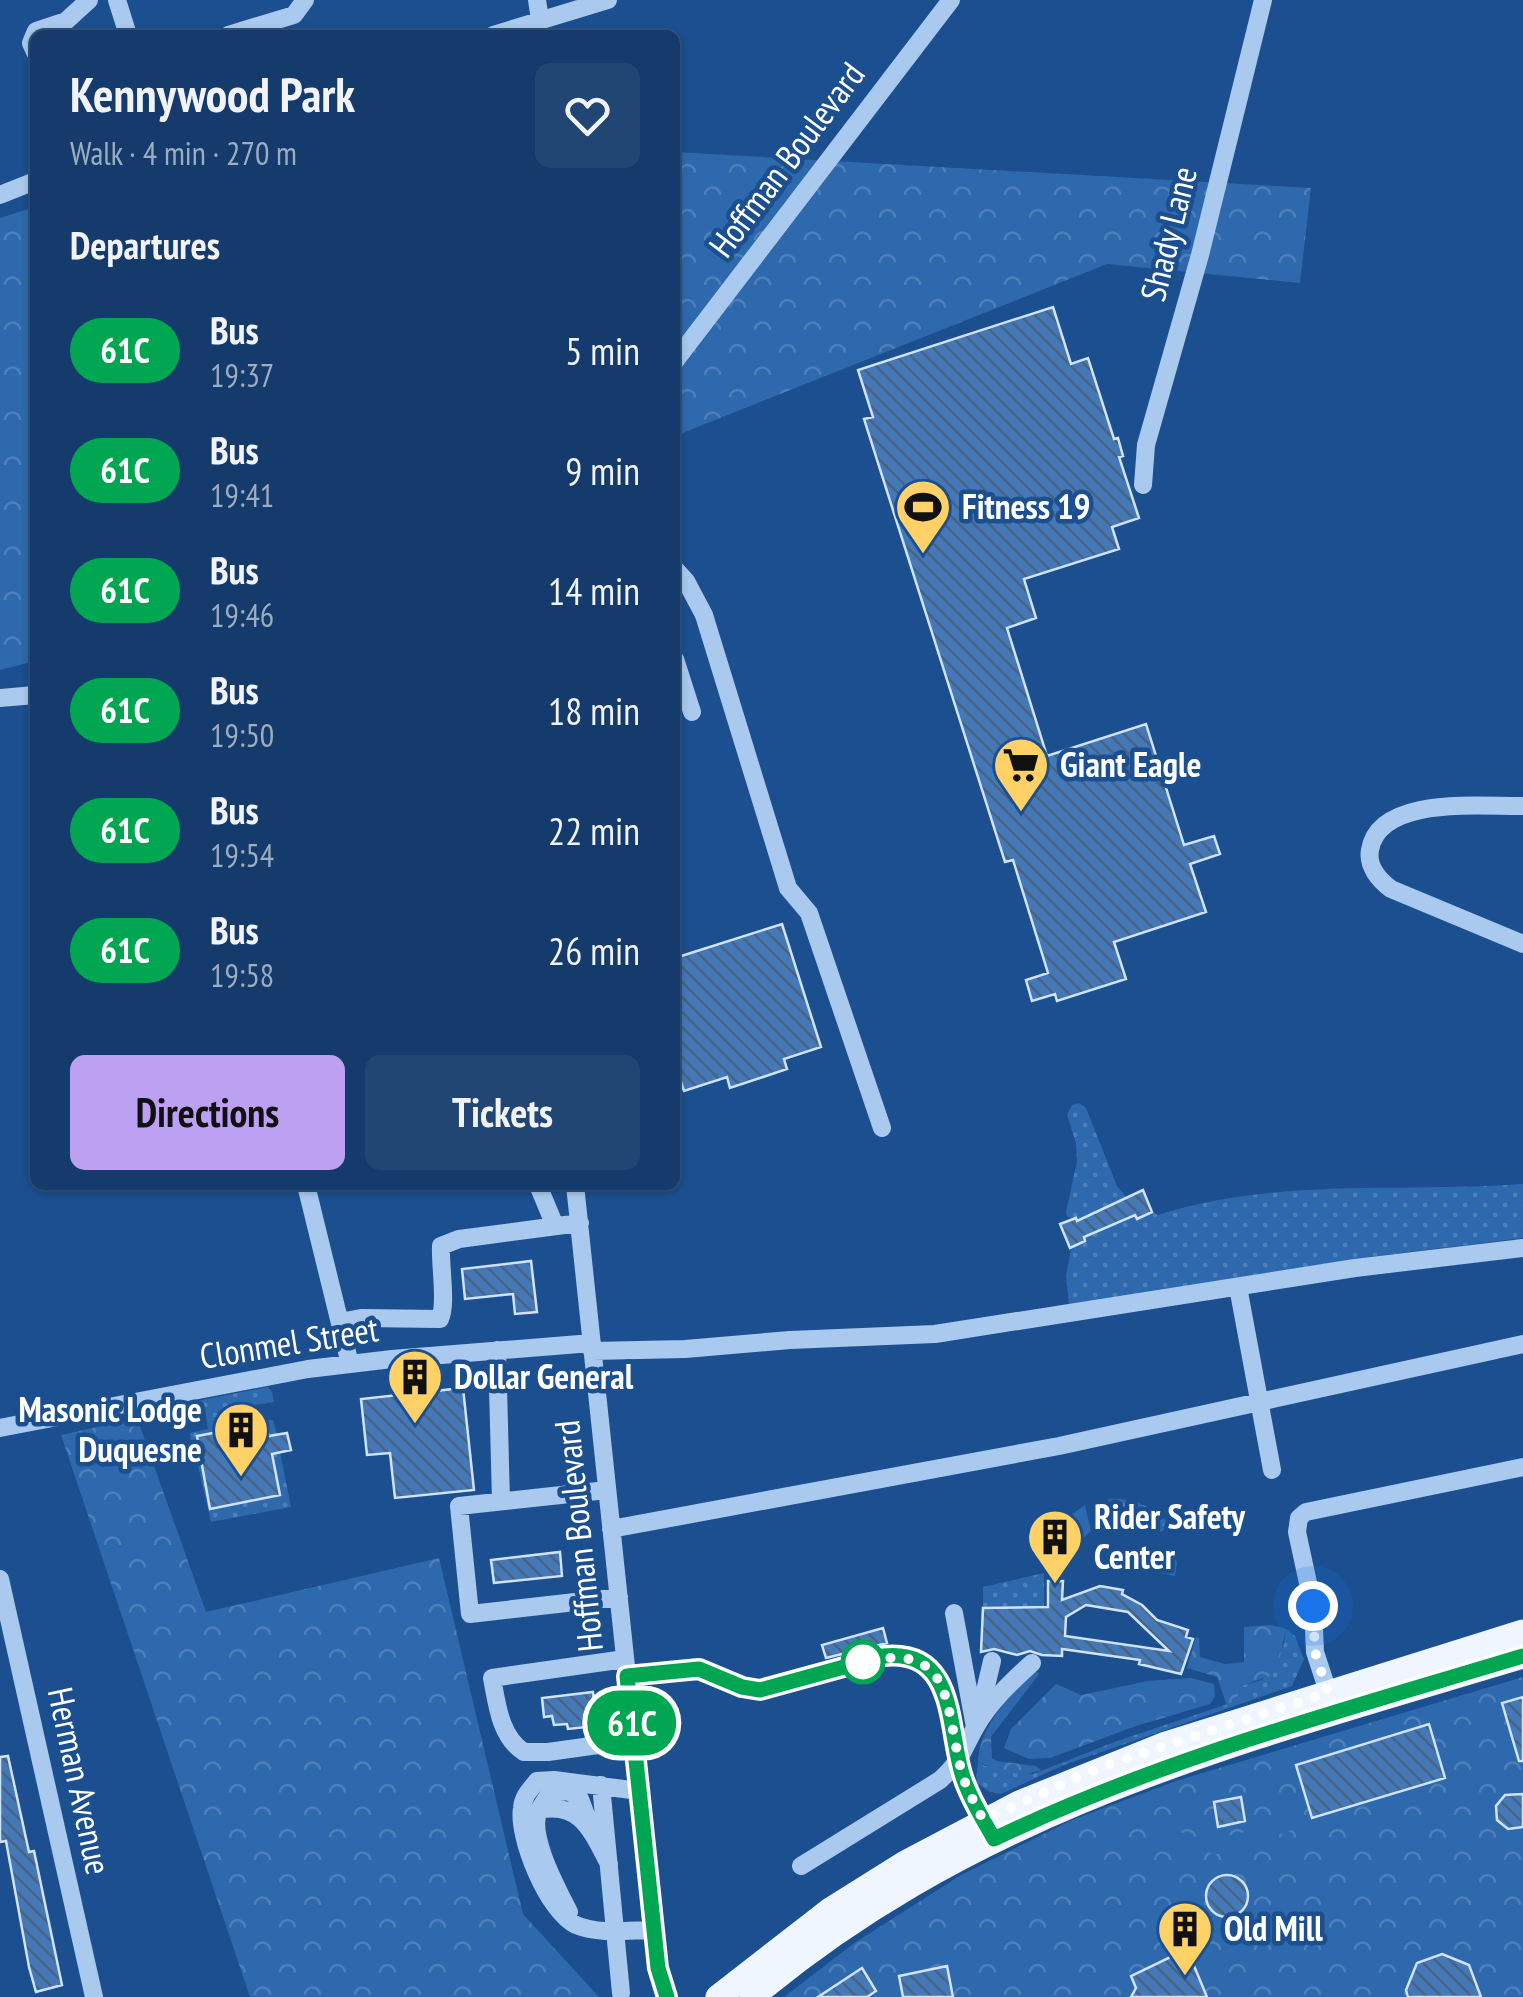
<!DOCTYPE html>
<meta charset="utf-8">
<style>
body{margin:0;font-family:"PT Sans Narrow",sans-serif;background:#214673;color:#f1f3f6;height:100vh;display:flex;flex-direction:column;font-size:38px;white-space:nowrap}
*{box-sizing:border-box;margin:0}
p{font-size:32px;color:#9dadc1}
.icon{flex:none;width:55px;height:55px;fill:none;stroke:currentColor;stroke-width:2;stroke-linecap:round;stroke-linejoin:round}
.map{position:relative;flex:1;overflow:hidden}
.details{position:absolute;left:30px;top:30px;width:650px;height:1160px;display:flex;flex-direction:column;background:#143b6b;border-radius:15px;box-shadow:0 2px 8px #0004,0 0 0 2px #33557e}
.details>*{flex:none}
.badge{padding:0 20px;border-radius:32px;font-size:35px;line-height:65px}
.you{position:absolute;width:50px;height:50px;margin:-25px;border:8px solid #fff;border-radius:50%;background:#1a73e8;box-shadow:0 0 0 15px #1a73e833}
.map>.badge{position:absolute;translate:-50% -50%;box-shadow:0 0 0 5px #fff}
h2{padding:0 40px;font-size:38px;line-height:90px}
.round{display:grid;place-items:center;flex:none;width:105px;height:105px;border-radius:15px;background:#214673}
.headline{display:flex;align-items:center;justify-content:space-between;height:170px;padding:0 40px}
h1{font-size:48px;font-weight:600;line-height:75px}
.cta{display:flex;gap:20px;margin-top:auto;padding:20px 40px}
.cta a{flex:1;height:115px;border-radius:15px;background:#bca0f2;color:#111;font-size:40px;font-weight:600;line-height:115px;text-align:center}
.cta a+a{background:#214673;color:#f1f3f6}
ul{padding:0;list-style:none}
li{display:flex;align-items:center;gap:30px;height:120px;padding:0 40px}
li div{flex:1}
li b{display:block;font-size:38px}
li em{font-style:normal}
li .badge{min-width:110px;font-weight:700;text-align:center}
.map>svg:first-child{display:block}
</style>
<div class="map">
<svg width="1523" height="1997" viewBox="0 0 1523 1997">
<defs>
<pattern id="grass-dots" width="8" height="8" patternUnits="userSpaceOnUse" patternTransform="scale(2.5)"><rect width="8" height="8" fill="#2e69ad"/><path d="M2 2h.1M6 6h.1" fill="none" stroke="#4d80b9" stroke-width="1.8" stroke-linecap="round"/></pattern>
<pattern id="forest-crowns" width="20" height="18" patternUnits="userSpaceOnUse" patternTransform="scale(2.5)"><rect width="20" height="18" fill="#2e69ad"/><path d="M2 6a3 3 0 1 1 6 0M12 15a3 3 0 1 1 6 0" fill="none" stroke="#4d80b9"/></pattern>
<pattern id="building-back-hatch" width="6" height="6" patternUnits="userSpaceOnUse" patternTransform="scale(2.5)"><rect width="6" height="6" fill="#4478b7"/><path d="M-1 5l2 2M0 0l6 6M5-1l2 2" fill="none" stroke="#486282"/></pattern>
</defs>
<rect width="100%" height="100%" fill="#1b4f8f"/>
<path fill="url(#grass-dots)" d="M 1079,1103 L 1086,1108 L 1117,1186 L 1128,1199 L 1077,1221 L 1067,1216 L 1066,1212 L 1077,1161 L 1076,1143 L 1067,1115 L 1072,1105 Z
M 1523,1184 L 1523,1238 L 1368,1257 L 1069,1305 L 1066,1275 L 1071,1250 L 1085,1241 L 1084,1237 L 1135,1215 L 1138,1218 L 1152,1212 L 1158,1215 C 1276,1177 1402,1193 1523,1184 Z
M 268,1387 L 272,1392 L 274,1402 L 247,1406 L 249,1421 L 273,1420 L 277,1435 L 269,1436 L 266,1423 L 197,1436 L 198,1443 L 191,1444 L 190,1433 L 208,1429 L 205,1410 L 185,1411 L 186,1403 Z
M 280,1452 L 291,1507 L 211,1522 L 197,1461 L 201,1460 L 211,1508 L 280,1495 L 272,1454 Z
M 1108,1499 C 1134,1497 1153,1507 1171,1526 L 1161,1532 L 1138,1515 L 1108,1510 Z
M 1044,1573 L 1044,1607 L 983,1608 L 983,1587 Z
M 1286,1629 L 1295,1636 L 1304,1659 L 1292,1686 L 1064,1765 L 1001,1794 L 990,1792 L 976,1783 L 978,1761 L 985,1766 L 1033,1774 L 1117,1741 L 1237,1701 L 1240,1686 L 1262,1680 L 1284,1644 Z"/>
<path fill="url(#forest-crowns)" d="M 675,152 L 1311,188 L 1300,283 L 1107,264 L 675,436 Z
M 35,207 L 35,661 L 0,670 L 0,218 Z
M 137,1418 L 206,1612 L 439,1558 L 523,1914 L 599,1997 L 250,1997 L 61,1435 Z
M 1271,1625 L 1286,1629 L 1280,1656 L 1270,1676 L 1240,1686 L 1237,1701 L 1227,1706 L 1217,1677 L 1187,1668 L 1196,1637 L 1199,1638 L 1200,1657 L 1225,1664 L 1244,1662 L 1244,1627 Z
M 1036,1671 L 1039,1674 L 991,1737 L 992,1758 L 997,1761 L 1036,1766 L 1041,1770 C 1022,1778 994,1772 978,1761 C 980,1726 1010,1693 1036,1671 Z
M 1523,1677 L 1523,1997 L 784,1997 L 853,1944 L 961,1875 L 1072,1820 L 1176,1781 Z
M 1191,1678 L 1214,1684 L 1215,1696 L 1210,1704 L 1136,1726 L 1050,1758 L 1029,1759 L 1004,1748 L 1011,1729 L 1056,1684 L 1081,1695 L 1148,1681 Z"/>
<path fill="#2e69ad" d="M 1085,1505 L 1091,1531 L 1078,1543 L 1071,1555 L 1045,1553 L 1061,1522 Z
M 1173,1546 L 1177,1563 L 1175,1576 L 1159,1573 L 1157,1554 Z
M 1294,1819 L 1292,1830 L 1267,1839 L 1258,1826 Z
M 1252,1827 L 1263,1840 C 1212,1859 1221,1860 1173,1835 L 1163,1838 L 1154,1859 L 1151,1858 L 1160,1836 L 1170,1829 L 1203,1840 L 1242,1833 Z"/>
<path fill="url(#building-back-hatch)" stroke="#cfe3fa" stroke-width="2.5" fill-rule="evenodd" d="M 1053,307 L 1071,364 L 1088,358 L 1114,439 L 1118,438 L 1123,456 L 1119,457 L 1139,518 L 1112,527 L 1119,549 L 1024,579 L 1036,618 L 1007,628 L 1047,756 L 1146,724 L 1184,845 L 1214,836 L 1220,854 L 1190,864 L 1206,912 L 1114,942 L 1126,979 L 1057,1001 L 1055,994 L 1032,1001 L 1026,980 L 1048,973 L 1013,860 L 1005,862 L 864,419 L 873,417 L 858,370 Z
M 782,924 L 821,1047 L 784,1059 L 787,1069 L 730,1088 L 727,1077 L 684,1091 L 675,1063 L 675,958 Z
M 1143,1190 L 1152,1212 L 1137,1219 L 1135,1215 L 1084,1237 L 1085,1241 L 1070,1248 L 1060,1224 L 1076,1218 L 1077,1221 Z
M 531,1261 L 537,1312 L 515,1314 L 513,1294 L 465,1299 L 462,1269 Z
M 463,1388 L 474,1490 L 395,1498 L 390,1453 L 367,1455 L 361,1399 Z
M 266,1423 L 269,1436 L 287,1433 L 291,1450 L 272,1454 L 280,1495 L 210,1509 L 201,1460 L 183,1463 L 180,1446 L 198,1443 L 197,1436 Z
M 560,1552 L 562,1576 L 494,1583 L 491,1560 Z
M 1048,1581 L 1063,1581 L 1062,1600 L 1100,1586 L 1123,1590 L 1122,1594 L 1142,1605 L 1157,1620 L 1188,1630 L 1186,1637 L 1193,1639 L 1181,1674 L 1139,1664 L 1140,1660 L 1062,1649 L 1062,1656 L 1042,1655 L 1030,1651 L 1017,1655 L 994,1649 L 981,1652 L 983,1608 L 1048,1607 ZM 1086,1605 L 1128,1612 L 1169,1651 L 1065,1636 L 1066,1617 Z
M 883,1628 L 887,1643 L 826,1658 L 822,1645 Z
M 593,1692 L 596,1721 L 586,1722 L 587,1727 L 568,1729 L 567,1724 L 554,1725 L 552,1716 L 544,1717 L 542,1698 Z
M 1523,1697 L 1523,1761 L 1519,1761 L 1502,1703 Z
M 1429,1724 L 1445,1778 L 1312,1818 L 1296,1765 Z
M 8,1756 L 29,1852 L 34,1851 L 62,1985 L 36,1992 L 29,1967 L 6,1841 L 0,1842 L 0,1757 Z
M 1523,1794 L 1523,1827 L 1508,1829 L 1497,1820 L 1496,1806 L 1505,1795 Z
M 1241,1797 L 1245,1821 L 1218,1827 L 1214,1802 Z
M1206 1896a21 21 0 1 1 42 0a21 21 0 1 1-42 0Z
M 1187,1949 L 1207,1997 L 1131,1997 L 1136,1988 L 1131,1976 Z
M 1442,1954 L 1469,1965 L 1481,1997 L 1408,1997 L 1406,1990 L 1417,1963 Z
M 947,1966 L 953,1997 L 903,1997 L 899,1976 Z
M 862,1968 L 876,1991 L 867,1997 L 818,1997 Z"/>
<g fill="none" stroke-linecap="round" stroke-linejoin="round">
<path stroke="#a9c9ee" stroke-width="18" d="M 117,0 L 128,35
M 537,0 L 540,20
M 228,35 L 294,15 L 305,0
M 493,35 L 608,0
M 35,52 L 31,43 L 36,31 L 66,21 L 89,0
M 0,195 L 35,181
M 675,361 L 951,0
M 1143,485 L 1146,445 L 1200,255 L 1263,0
M 675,569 L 686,581 L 704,615 L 788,888 L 809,913 L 882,1128
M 675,659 L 692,712
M 0,698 L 35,695
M 1523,806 C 1482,807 1379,795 1370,850 C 1367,866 1379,880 1391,889 L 1523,944
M 306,1185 L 350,1364
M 538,1185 L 555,1226
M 575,1185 L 652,1912 L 658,1968 L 667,1997
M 1238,1287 L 1272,1470
M 340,1322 L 361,1318 L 440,1319 C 447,1304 440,1267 441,1246 L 459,1239 L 580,1223
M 497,1350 L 501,1501
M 592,1351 L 685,1349 L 790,1340 L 935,1334 L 1355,1268 L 1523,1248
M 0,1428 L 308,1369 L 392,1359 L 592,1343
M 607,1490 L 459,1506 L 470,1614 L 619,1597
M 611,1529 L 1059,1446 L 1523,1344
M 0,1579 L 94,1997
M 954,1613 L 975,1727
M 625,1659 L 492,1678 C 497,1704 500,1737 524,1752 L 548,1752 L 634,1740
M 627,1677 L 699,1669 L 742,1687 L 760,1690 C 803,1682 845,1660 888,1656 C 954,1650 950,1731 962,1774 C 967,1794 979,1813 989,1830
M 1331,1701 L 1315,1652 L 1313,1606 L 1297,1532 L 1299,1518 L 1306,1512 L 1523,1467
M 980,1712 L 992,1661
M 601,1785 L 621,1993
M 639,1791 L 554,1780 L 537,1781 C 530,1790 523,1796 522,1808 C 517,1837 548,1912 576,1925 C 600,1935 630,1930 654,1930
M 539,1810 L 550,1793 L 569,1791 L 580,1799 L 589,1823
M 801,1866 L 940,1780 C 962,1760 961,1753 975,1728 C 989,1703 1011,1682 1032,1663
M 569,1912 C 557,1888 527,1834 539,1810 C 581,1801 592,1832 609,1864"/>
<path stroke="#f0f6ff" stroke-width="25" d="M 718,1997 L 830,1910 L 905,1863 L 1019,1803 L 1163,1745 L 1523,1632
M 752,1997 C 980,1805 1245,1740 1523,1656"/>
</g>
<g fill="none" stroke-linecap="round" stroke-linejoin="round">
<g stroke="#fff" stroke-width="22">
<path id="line" d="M 667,1997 L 658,1968 L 627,1676 L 699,1669 L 742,1687 L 760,1690 L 884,1656 C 958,1649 947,1730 963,1777 C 970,1799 983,1819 994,1839 C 1163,1758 1344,1710 1523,1656"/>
</g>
<use href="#line" stroke="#00a651" stroke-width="15"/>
<path stroke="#fff" stroke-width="10" stroke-dasharray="0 18" d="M 863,1662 L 859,1663 C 954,1639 944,1702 961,1769 C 965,1787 975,1803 983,1820 L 1106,1765 L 1328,1693 L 1315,1652 L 1313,1606"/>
</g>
<defs>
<g id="stadium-pin" transform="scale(2.875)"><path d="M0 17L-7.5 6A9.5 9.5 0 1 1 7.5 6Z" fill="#ffd166" stroke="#1b4f8f"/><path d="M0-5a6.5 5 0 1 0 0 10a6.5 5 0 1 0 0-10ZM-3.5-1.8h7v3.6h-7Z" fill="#111"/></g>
<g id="supermarket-pin" transform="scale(2.875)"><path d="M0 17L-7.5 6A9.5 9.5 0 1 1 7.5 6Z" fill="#ffd166" stroke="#1b4f8f"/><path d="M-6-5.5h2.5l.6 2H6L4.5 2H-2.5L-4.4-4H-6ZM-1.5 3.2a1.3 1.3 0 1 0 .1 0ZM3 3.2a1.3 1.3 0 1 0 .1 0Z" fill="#111"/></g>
<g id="building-pin" transform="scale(2.875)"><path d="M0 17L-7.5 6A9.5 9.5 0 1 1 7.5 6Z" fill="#ffd166" stroke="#1b4f8f"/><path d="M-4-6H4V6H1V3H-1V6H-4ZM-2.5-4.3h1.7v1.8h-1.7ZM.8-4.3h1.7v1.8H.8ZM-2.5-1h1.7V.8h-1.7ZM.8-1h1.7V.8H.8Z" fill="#111"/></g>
</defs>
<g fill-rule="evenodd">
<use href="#stadium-pin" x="923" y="507"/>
<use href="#supermarket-pin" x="1021" y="765"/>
<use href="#building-pin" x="415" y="1377"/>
<use href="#building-pin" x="241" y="1430"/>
<use href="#building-pin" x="1055" y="1537"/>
<use href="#building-pin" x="1185" y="1929"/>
</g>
<circle fill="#fff" stroke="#00a651" stroke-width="5" cx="863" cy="1662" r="20"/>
<g text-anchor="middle" stroke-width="9" stroke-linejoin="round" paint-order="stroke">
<g font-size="35" fill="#fff" stroke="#1b4f8f">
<text transform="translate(787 160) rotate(-53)" y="12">Hoffman Boulevard</text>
<text transform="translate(1169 234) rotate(-76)" y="12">Shady Lane</text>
<text transform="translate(289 1343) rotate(-9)" y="12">Clonmel Street</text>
<text transform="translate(579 1536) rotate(-96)" y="12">Hoffman Boulevard</text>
<text transform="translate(79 1781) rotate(78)" y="12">Herman Avenue</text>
</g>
<g font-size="35" font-weight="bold" fill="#fff" stroke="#1b4f8f" text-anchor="start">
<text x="962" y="519">Fitness 19</text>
<text x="1060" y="777">Giant Eagle</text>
<text x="454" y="1389">Dollar General</text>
<text x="202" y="1422" text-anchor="end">Masonic Lodge<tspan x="202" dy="40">Duquesne</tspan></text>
<text x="1094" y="1529">Rider Safety<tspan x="1094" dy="40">Center</tspan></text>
<text x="1224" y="1941">Old Mill</text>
</g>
</g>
</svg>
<div class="you" style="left:1313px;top:1606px"></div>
<b class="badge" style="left:632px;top:1723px;background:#00a651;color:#fff">61C</b>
<section class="details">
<div class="headline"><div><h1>Kennywood Park</h1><p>Walk · 4 min · 270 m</p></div><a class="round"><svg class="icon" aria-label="heart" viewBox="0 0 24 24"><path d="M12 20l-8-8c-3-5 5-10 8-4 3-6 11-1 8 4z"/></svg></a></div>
<h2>Departures</h2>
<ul>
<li><span class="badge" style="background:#00a651;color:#fff">61C</span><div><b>Bus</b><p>19:37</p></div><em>5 min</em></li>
<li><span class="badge" style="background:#00a651;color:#fff">61C</span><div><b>Bus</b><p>19:41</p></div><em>9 min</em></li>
<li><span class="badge" style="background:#00a651;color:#fff">61C</span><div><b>Bus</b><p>19:46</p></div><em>14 min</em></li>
<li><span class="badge" style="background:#00a651;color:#fff">61C</span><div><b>Bus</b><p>19:50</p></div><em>18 min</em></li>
<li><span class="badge" style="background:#00a651;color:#fff">61C</span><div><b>Bus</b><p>19:54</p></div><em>22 min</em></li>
<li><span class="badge" style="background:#00a651;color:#fff">61C</span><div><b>Bus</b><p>19:58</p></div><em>26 min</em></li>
</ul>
<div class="cta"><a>Directions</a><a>Tickets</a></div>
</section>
</div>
